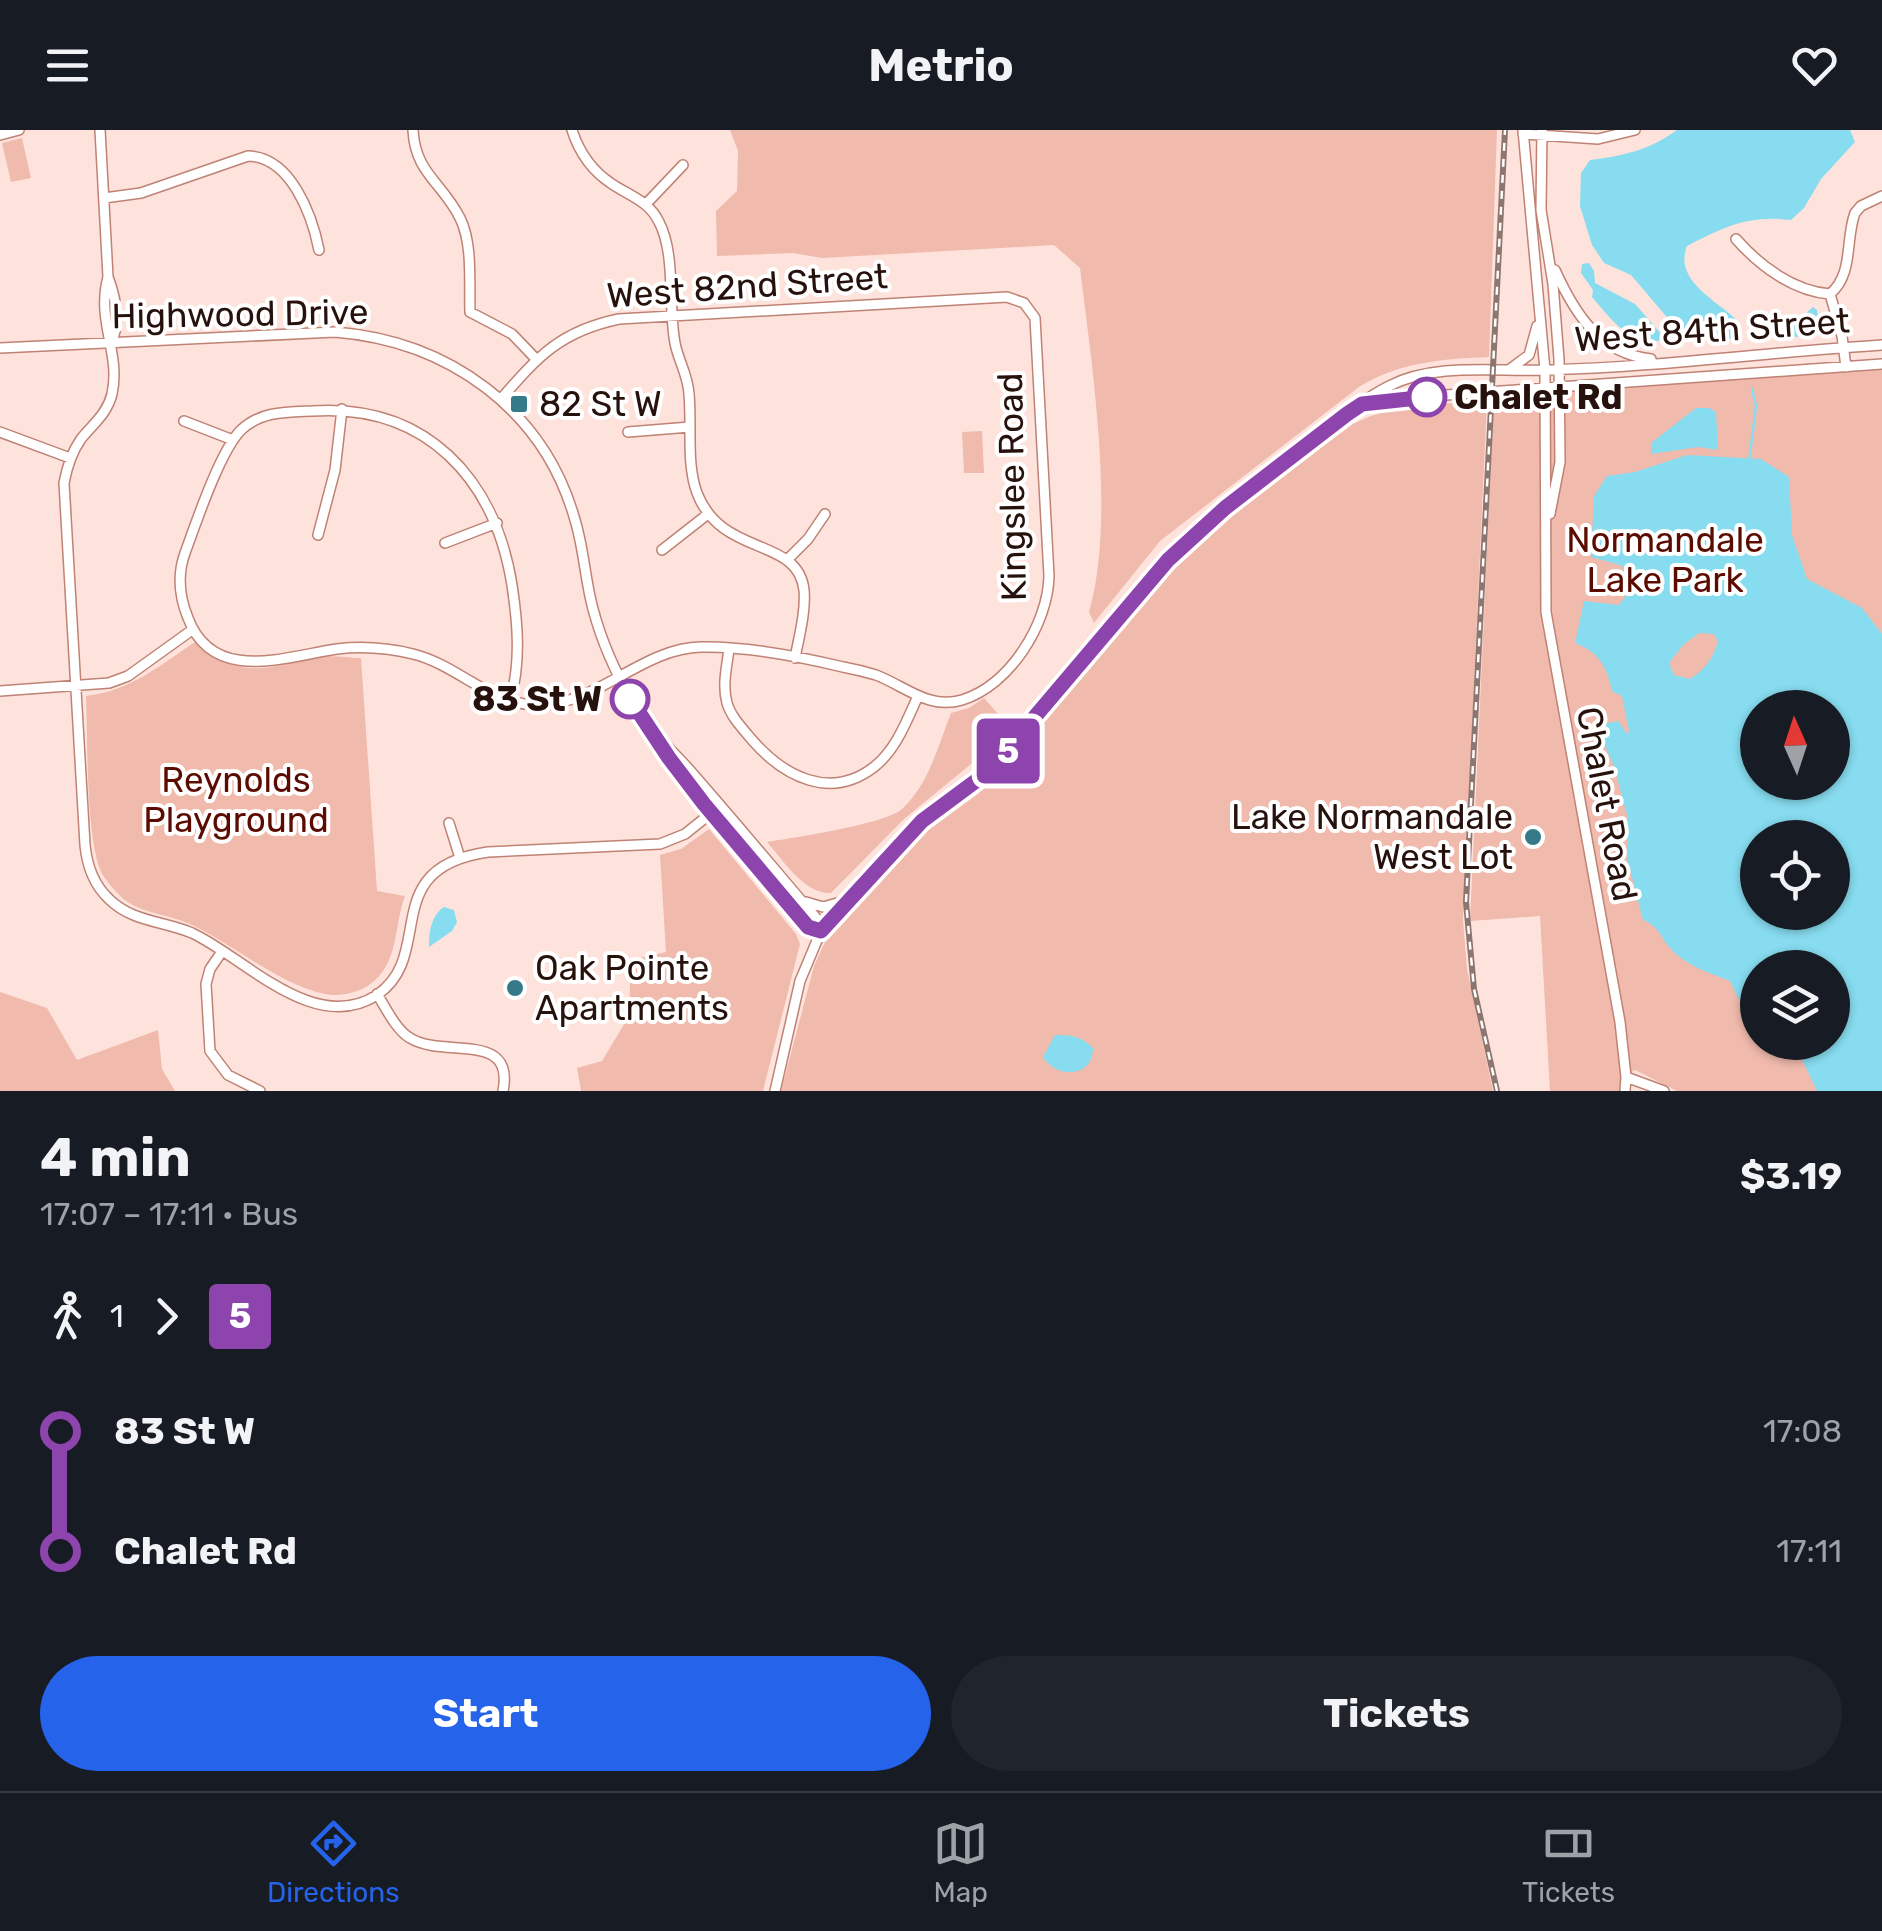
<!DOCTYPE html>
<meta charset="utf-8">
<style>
body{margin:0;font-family:Rubik,sans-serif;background:#20242c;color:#f1f3f6;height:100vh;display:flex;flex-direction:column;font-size:38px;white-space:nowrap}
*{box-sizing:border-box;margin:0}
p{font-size:32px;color:#9ea1a6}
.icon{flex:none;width:55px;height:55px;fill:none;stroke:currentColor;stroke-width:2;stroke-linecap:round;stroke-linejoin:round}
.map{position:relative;height:961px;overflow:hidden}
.sheet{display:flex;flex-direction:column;background:#171b24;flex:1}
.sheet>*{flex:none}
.badge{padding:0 20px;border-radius:8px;font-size:35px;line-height:65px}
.needle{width:65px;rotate:357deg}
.controls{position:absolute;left:1740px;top:560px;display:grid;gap:20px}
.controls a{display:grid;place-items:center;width:110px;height:110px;border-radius:50%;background:#171b24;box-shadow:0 2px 8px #0004;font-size:50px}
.map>.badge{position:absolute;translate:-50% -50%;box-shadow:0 0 0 5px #fff}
.legs{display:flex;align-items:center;gap:15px;height:110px;padding:0 40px;font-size:32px}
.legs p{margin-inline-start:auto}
.headline{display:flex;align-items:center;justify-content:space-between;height:170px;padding:0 40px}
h1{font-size:55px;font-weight:700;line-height:75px}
.cta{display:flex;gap:20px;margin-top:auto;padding:20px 40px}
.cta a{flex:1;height:115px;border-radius:60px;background:#2563eb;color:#fff;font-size:40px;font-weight:700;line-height:115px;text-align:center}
.cta a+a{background:#20242c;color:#f1f3f6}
ul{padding:0 40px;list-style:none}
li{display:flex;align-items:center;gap:35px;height:120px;font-size:38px}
li i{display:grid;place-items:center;width:15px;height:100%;margin:0 12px;background:currentColor}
li i::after{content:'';width:25px;height:25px;margin:-12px;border:8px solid;border-radius:50%;background:#171b24}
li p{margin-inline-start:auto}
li:first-child i{background:linear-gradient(#0000 50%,currentColor 0)}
li:last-child i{background:linear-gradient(currentColor 50%,#0000 0)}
header{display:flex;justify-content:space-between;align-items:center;height:130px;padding:0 40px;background:#171b24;font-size:45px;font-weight:700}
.dock{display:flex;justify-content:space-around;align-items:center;height:140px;border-top:2px solid #363941;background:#171b24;font-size:28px;color:#9ea1a6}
.dock a{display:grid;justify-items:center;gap:5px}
.dock .on{color:#2563eb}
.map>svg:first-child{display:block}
</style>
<header><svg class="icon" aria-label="menu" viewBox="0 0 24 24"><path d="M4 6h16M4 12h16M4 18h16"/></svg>Metrio<svg class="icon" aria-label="heart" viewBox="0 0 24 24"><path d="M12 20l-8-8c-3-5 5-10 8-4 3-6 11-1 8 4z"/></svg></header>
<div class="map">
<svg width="1882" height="961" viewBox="0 0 1882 961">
<rect width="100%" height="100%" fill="#fee3dd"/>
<path fill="#f0baad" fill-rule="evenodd" d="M 730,0 L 1497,0 L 1489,227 C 1442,229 1400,232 1359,257 L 1160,411 L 1094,493 L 1089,482 C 1116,388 1092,237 1080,138 L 1054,115 L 822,128 L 793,123 L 717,126 L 716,81 L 737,61 L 738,21 Z
M 22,8 L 31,48 L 11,52 L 2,13 Z
M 1882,238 L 1882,961 L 1677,961 L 1635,940 L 1621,948 L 1619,961 L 1550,961 L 1540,786 L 1470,791 L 1494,267 ZM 1758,578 L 1832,578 L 1832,652 L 1758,652 ZM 1758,708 L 1832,708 L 1832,782 L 1758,782 ZM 1758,838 L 1832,838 L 1832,912 L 1758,912 Z
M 1487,272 L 1463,790 L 1467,839 L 1493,961 L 781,961 L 814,836 L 825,812 L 841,791 L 915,710 L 978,664 L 1010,634 L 1161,449 L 1209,400 L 1353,294 C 1396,272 1440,274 1487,272 Z
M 982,301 L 984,343 L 964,343 L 962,302 Z
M 195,512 C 243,552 266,537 321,527 C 334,525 348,528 361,528 L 377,761 L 405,766 C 393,798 400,833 369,855 C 357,863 339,867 325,864 C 278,854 233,814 190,794 C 170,785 142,783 125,770 C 118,765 109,754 104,747 C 85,719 88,605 86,566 C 130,561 159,536 195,512 Z
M 984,568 L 1007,594 L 982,625 L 904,689 L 831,763 C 804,764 784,731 767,712 C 792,708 886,694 902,679 C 929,654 938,616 951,583 L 969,578 Z
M 709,699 L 796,804 L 800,814 L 763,961 L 581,961 L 577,938 L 602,931 L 629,886 L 631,830 L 666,822 L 660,725 L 681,719 Z
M 0,862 L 47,878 L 77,930 L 158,900 L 162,939 L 175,961 L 0,961 Z"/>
<path fill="#87dcef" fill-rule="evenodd" d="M 1677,0 L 1850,0 L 1855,12 L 1821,49 L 1804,78 L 1791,90 C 1747,85 1725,97 1687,116 C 1673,151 1718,171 1738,191 L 1741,208 L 1716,210 L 1700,201 L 1682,199 L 1671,192 L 1631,145 L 1604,133 L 1592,115 L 1580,76 L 1581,43 L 1590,30 C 1623,26 1650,20 1677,0 Z
M 1589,133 L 1594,141 L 1595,153 L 1635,174 L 1663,206 L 1662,211 C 1626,211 1614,193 1592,167 L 1593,160 L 1581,143 L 1582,134 Z
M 1813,177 L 1817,180 L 1821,202 L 1819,205 L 1793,207 L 1789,204 L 1790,197 Z
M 1696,278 L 1709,278 L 1716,282 L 1718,320 L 1698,317 L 1651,324 L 1651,313 Z
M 1687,325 L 1761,329 L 1789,347 L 1792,405 L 1807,449 L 1862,478 L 1882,504 L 1882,961 L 1817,961 L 1794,913 L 1832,912 L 1832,838 L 1758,838 L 1757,883 L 1738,868 L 1730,851 C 1710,843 1686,836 1671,819 C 1660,807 1660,797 1643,790 L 1627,728 L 1627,685 L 1614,636 L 1601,607 L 1603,594 L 1618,591 L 1627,604 L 1629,601 L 1622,566 L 1612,561 C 1607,537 1599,522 1575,513 L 1584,471 L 1619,475 L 1635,454 L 1636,446 L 1620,435 L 1591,427 L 1594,366 L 1607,346 L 1635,342 ZM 1699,503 L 1714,504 L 1718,511 C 1713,529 1705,539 1690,549 L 1674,545 L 1669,533 L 1683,515 ZM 1758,578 L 1832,578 L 1832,652 L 1758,652 ZM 1758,708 L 1832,708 L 1832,782 L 1758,782 Z
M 444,777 L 454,780 L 457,792 L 452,801 L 429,817 C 429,803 431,785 444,777 Z
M 1055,905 C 1071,905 1081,906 1093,918 C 1093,948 1056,949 1043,927 Z"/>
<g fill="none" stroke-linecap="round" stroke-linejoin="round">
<path stroke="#87dcef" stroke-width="2.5" d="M 1749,332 L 1756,276 L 1752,259"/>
<g stroke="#bf8274" stroke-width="12">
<path id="minor" d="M 100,0 L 108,147 C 116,168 121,192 111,213
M 413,0 C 415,43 442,52 460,88 C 473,114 469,153 470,182 L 512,204 L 536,229
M 572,0 C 579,22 592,41 612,54 C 630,66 649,71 659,92 C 676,124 668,177 675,213 C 678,230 688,245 689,264 C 692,296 686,333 697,363 C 722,428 798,406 804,460 C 806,481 799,507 795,528
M 1523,0 L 1545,240 L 1546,482 L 1620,892 L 1626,947 L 1625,961
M 1542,0 L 1541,80 L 1553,154 L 1559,229 L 1560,332 L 1550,384
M 1523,4 L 1598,9 L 1635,0
M 0,5 L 19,0
M 104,68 L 141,63 L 248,26 C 291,27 312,85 319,120
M 646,74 L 683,35
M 1736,109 C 1760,136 1793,161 1830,164
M 1555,140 C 1575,184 1600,224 1651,229
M 108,147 C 96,192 121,223 112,264 C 107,284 93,294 81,309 C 71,323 67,337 64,353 L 85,715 C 87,736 93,754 109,769 C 132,792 164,791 192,803 C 244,827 314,906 377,865 C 437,824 376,738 488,722 L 660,714 L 685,704 L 720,676
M 1830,164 C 1854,144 1845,109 1855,83 L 1861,76 L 1882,66
M 1830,164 L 1842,206 L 1846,237
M 0,218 L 335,202 C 448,211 544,279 575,390 C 584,419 585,450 593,479 C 602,513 617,546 635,576 C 650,603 674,621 694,645 C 735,692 776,741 817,789 L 821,801
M 1510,239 L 1529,225 L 1537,196
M 501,269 C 538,226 561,201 619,189 L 1007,167 L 1024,173 L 1035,188 L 1049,446 C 1048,494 1010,555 962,570 C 929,580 905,556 876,545 C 866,542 854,539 843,537 C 801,527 744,516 701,517 C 644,518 601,571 544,575 C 492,578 461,536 413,524 C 388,518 362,516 337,519 C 287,526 213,555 188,488 C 179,466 177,445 185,423 C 196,393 220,321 241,300 C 261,281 287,282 312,281 C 426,273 495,349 512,455 C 518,495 521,532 510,572
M 1365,274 L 1418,267 L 1882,234
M 184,291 L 233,310
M 0,302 L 70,328
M 628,302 L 690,297
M 318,405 L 335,340 L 342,279
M 445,413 L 497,393
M 662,420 L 708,384
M 788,429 L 808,409 L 825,384
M 729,519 C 727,536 722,555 727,573 C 731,587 743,599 753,611 C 784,646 830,671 874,637 C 896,620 907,590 918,566
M 0,561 L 109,553 L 128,546 L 192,500
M 661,614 L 669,629 L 808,797 L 821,801
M 449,693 L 460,728
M 806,772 L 823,777 L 848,770
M 221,823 L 210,839 L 206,854 L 210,921 L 228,945 L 260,961
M 377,864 C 386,878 396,900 410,908 C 444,929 515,900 503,961
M 1626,947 L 1664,961
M 775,961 L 800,851 L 821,801 L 922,691 L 987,643 L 1168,430 C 1212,388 1260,351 1308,313 C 1334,294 1361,270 1389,256 C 1435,232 1497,242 1547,240 C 1659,237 1770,222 1882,215"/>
</g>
<use href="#minor" stroke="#fff" stroke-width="9"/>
<g stroke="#8e7670" stroke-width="6">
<path id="rail" d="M 1497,961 L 1474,859 L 1466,772 L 1505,0"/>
</g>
<use href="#rail" stroke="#fff" stroke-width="2.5" stroke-dasharray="8" stroke-linecap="butt"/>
</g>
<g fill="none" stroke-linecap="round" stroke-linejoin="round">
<g stroke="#fff" stroke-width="22">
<path id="line-1" d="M 630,569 L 669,628 L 704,674 L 808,797 L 821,801 L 922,691 L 988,642 L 1168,430 L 1225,378 L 1347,284 L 1362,274 L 1427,267"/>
</g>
<use href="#line-1" stroke="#8e44ad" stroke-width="15"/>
</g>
<g fill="#fff" stroke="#8e44ad" stroke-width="5">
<circle cx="1427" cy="267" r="18"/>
<circle cx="630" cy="569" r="18"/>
</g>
<g fill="#357a88" stroke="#fff" stroke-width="4">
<rect x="509" y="264" width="20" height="20" rx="5"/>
<circle cx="1533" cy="707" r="10"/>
<circle cx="515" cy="858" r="10"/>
</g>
<g text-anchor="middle" stroke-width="8" stroke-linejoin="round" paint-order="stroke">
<g font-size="35" fill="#27110c" stroke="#fff">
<text transform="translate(747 156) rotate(-4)" y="12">West 82nd Street</text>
<text transform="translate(240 184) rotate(-1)" y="12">Highwood Drive</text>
<text transform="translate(1712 200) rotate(-4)" y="12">West 84th Street</text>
<text transform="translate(1012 357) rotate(-91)" y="12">Kingslee Road</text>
<text transform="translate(1607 674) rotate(79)" y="12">Chalet Road</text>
</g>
<g font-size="35" font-weight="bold" fill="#27110c" stroke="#fff" text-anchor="start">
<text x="1454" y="279">Chalet Rd</text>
<text x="602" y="581" text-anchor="end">83 St W</text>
</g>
<g font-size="35" fill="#27110c" stroke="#fff" text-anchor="start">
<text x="539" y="286">82 St W</text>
<text x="1513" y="699" text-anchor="end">Lake Normandale<tspan x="1513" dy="40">West Lot</tspan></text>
<text x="535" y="850">Oak Pointe<tspan x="535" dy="40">Apartments</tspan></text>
</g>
<g font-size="35" fill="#5c0b00" stroke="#fff">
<text x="1665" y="422">Normandale<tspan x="1665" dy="40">Lake Park</tspan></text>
<text x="236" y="662">Reynolds<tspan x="236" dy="40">Playground</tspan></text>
</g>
</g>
</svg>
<div class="controls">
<a><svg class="needle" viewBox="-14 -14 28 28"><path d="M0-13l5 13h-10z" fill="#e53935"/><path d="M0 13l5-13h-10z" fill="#9ea1a6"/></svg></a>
<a><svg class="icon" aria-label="locate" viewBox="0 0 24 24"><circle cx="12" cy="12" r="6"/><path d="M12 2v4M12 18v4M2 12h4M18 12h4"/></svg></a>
<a><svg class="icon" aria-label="layers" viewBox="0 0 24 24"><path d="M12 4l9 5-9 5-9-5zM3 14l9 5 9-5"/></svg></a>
</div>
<b class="badge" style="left:1008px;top:621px;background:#8e44ad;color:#fff">5</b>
</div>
<section class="sheet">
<div class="headline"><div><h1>4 min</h1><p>17:07 – 17:11 · Bus</p></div><b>$3.19</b></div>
<div class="legs"><svg class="icon" aria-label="walk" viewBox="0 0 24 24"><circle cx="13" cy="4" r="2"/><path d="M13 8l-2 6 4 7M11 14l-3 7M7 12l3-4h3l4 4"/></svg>1<svg class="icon" aria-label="forward" viewBox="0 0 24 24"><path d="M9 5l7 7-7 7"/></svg><b class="badge" style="background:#8e44ad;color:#fff">5</b></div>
<ul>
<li><i style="color:#8e44ad"></i><b>83 St W</b><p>17:08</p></li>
<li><i style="color:#8e44ad"></i><b>Chalet Rd</b><p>17:11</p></li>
</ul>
<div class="cta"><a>Start</a><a>Tickets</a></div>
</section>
<nav class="dock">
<a class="on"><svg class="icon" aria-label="directions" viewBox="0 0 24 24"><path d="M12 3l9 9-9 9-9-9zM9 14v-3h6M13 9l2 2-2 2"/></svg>Directions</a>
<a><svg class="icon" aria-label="map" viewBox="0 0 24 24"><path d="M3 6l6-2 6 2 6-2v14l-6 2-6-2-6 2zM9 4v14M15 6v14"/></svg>Map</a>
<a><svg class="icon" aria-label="tickets" viewBox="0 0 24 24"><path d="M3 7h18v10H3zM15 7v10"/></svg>Tickets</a>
</nav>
